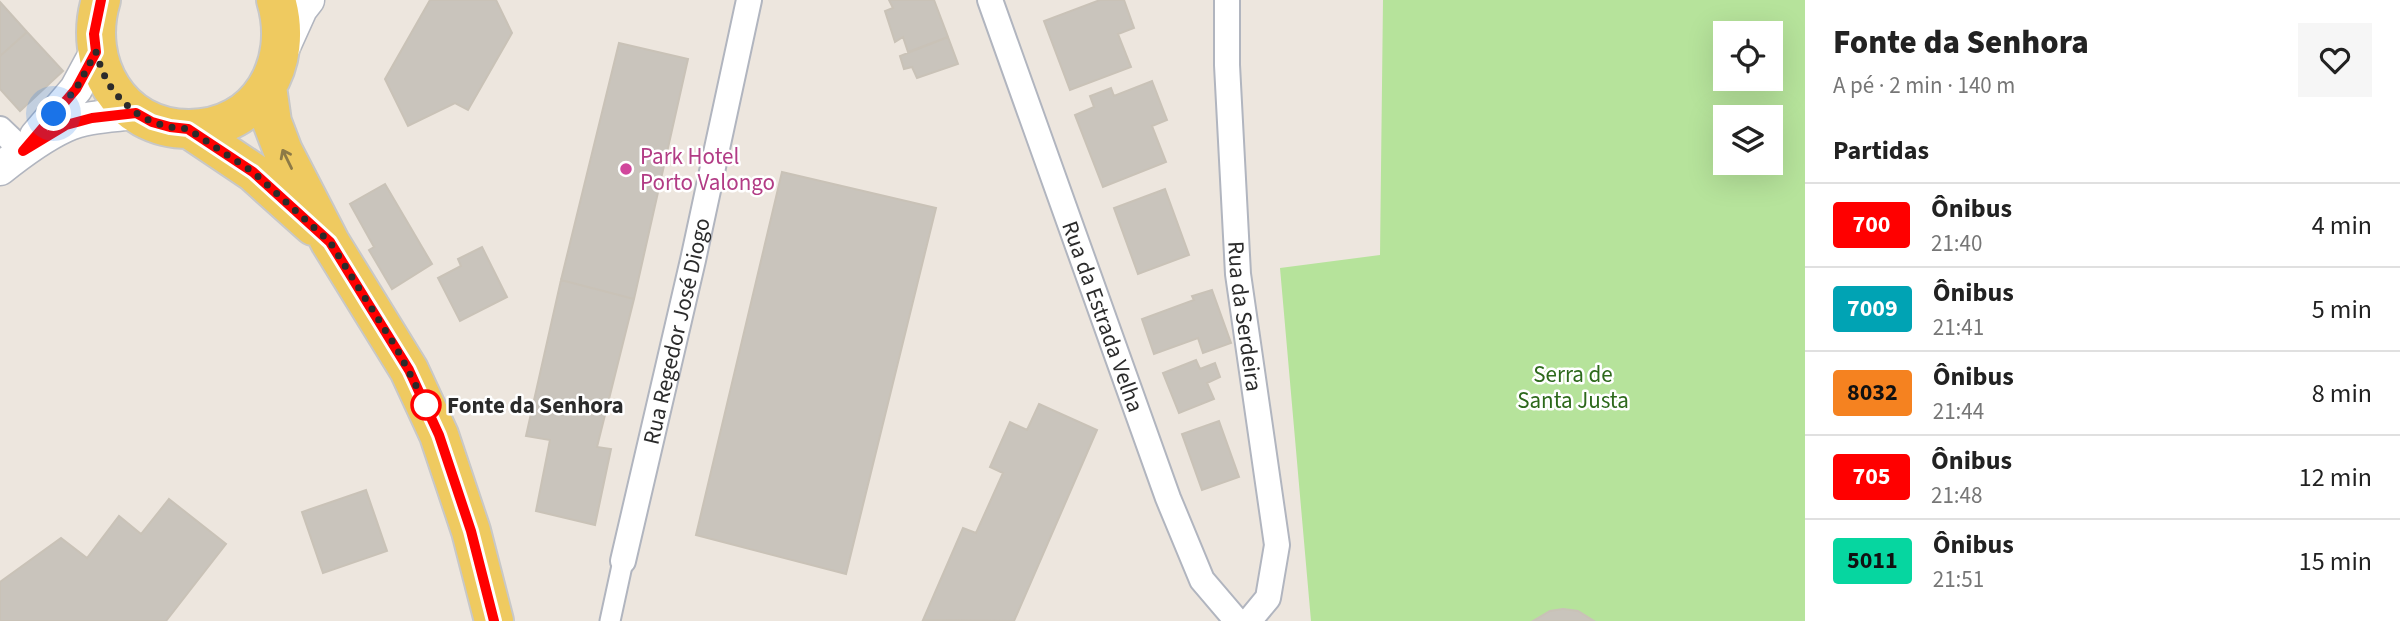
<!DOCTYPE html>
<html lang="pt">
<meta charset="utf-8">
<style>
body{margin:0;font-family:"Source Sans 3",sans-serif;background:#f6f6f6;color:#222;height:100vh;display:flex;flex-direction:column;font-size:26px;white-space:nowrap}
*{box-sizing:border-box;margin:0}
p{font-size:23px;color:#767676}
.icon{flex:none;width:38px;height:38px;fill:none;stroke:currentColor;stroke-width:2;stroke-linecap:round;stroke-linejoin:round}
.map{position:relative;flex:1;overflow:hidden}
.sheet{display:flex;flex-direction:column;background:#fff;width:595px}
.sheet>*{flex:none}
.badge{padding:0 14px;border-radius:5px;font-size:24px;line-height:46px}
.buttons{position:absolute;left:1713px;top:21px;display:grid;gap:14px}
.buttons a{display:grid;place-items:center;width:70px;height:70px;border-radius:0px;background:#fff;box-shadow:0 7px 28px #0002;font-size:35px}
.you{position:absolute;width:35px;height:35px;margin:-18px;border:5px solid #fff;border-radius:50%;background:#1a73e8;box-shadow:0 0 0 10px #1a73e833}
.map>.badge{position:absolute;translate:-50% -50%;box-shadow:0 0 0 4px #fff}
h2{padding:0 28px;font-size:26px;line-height:63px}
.round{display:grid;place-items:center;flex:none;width:74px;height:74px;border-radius:0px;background:#f6f6f6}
.headline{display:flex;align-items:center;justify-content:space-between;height:119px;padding:0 28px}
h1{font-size:33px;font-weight:800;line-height:52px}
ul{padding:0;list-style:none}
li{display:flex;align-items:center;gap:21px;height:84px;padding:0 28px;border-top:2px solid #e0e0e0}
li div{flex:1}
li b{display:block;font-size:26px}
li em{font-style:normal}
li .badge{min-width:77px;font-weight:700;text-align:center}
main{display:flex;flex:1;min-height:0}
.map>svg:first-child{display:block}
</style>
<main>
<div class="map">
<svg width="1805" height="621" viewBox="0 0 1805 621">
<rect width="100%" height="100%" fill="#ede6de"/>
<path fill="#b6e39b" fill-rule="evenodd" d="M 1383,0 L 1805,0 L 1805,621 L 1311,621 L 1280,268 L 1380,255 ZM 1726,33 L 1771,33 L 1771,79 L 1726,79 ZM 1726,117 L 1771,117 L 1771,163 L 1726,163 Z"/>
<path fill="#c9c4bc" stroke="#c9c2b7" stroke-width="2" d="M 430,0 L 496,0 L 512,33 L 468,110 L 455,103 L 408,126 L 385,79 Z
M 889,0 L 934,0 L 948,37 L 908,52 L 903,37 L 895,42 L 885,11 L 893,8 Z
M 1100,0 L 1124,0 L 1134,28 L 1118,34 L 1131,67 L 1070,90 L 1044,21 Z
M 0,2 L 27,32 L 0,56 Z
M 27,32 L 63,71 L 20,111 L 0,89 L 0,56 Z
M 948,37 L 958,64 L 917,78 L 912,67 L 904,69 L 900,56 Z
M 619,43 L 688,59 L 634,299 L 561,280 Z
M 1152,81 L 1167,120 L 1152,126 L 1166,162 L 1103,187 L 1075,115 L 1094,107 L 1090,96 L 1111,88 L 1114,96 Z
M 782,172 L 936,208 L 846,574 L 696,535 Z
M 385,184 L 432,264 L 392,289 L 369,250 L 374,247 L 350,204 Z
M 1165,189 L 1189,255 L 1138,274 L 1114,208 Z
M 482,247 L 507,297 L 460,321 L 438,278 L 461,266 L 458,259 Z
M 561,280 L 634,299 L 597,447 L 611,449 L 595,525 L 536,511 L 550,440 L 526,436 Z
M 1212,290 L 1231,343 L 1203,353 L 1198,338 L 1154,354 L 1142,319 L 1194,300 L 1192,296 Z
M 1196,360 L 1200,369 L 1215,363 L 1220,377 L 1207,383 L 1214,399 L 1179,413 L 1163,373 Z
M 1039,404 L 1097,430 L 1014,621 L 923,620 L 963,528 L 976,533 L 1003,473 L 990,467 L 1010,422 L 1027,430 Z
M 1219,421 L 1239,477 L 1202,490 L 1182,434 Z
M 366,490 L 387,551 L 323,573 L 302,512 Z
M 169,499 L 226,544 L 166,621 L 0,621 L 0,582 L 61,538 L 87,558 L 119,516 L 141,534 Z
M 1563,609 L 1578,611 L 1594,621 L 1533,621 L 1550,611 Z"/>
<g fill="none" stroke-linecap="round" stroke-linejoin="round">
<g stroke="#b1b5bf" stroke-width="23">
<path id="pedestrian" d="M 610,621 L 623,561"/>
</g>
<g stroke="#b1b5bf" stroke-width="28">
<g id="minor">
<path id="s1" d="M 990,0 L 1168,498 L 1202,580 L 1237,621"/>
<path id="s2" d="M 1227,0 L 1227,65 L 1238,274 L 1277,545 L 1268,598 L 1249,621"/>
<path d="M 0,129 L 23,151"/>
<path id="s3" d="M 623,561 L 693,260 L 749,0"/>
</g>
</g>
<g stroke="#b1b5bf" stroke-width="35">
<path id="tertiary" d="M 282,51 L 301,9 L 308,0
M 36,136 L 76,89 L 96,52
M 0,169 C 20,153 41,137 65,126 C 86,116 113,116 136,113"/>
</g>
<g stroke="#c8c8c8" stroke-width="42">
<path id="primary" d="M 101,0 C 82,62 119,129 189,129 C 259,129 295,63 276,0
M 267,87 L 272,122 L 283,151 L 330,242 L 409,370 L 439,435 L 471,531 L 494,621
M 189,129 L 253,172 L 313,226"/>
</g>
<use href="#pedestrian" stroke="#fff" stroke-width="19"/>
<use href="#minor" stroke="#fff" stroke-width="24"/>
<use href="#tertiary" stroke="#fff" stroke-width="32"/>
<use href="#primary" stroke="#efca60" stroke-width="38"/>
</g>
<defs><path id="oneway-shaft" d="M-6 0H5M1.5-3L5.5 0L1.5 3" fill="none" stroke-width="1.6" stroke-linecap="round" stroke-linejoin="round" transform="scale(1.75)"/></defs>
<use stroke="#8d7a46" href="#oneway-shaft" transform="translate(287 159) rotate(-116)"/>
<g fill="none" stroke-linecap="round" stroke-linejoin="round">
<g stroke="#fff" stroke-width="16">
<path id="line" d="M 101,0 L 94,34 L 96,52 L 76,89 L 23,151 L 66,125 L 92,118 L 136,113 L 152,122 L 170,127 L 188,129 L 253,172 L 330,242 L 409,370 L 439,435 L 471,531 L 494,621"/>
</g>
<use href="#line" stroke="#f00" stroke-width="10"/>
<path stroke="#2b2b2b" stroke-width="7" stroke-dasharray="0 12.6" d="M 54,114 L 76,89 L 96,52 L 102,71 L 110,86 L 122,101 L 136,113 L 152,122 L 170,127 L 188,129 L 253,172 L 330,242 L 397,349 L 426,405"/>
</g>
<circle fill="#d1479c" stroke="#fff" stroke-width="2.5" cx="626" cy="169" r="7"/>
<circle fill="#fff" stroke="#f00" stroke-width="3.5" cx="426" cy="405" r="14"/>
<g text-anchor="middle" stroke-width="5" stroke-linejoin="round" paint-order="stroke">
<g font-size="23" fill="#b23c85" stroke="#fff" text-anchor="start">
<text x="640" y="164">Park Hotel<tspan x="640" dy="26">Porto Valongo</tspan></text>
</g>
<g font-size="23" fill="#2b2b2b" stroke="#fff">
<text dy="8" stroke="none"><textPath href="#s2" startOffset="317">Rua da Serdeira</textPath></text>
<text dy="8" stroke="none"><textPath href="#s1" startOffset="336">Rua da Estrada Velha</textPath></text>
<text dy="8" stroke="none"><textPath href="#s3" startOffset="236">Rua Regedor José Diogo</textPath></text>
</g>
<g font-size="23" fill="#2d691b" stroke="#fff">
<text x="1573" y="382">Serra de<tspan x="1573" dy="26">Santa Justa</tspan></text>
</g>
<g font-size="23" font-weight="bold" fill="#2b2b2b" stroke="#fff" text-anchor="start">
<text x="447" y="413">Fonte da Senhora</text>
</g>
</g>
</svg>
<div class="buttons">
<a><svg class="icon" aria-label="locate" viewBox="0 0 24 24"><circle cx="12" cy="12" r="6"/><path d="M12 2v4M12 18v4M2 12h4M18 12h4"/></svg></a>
<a><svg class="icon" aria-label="layers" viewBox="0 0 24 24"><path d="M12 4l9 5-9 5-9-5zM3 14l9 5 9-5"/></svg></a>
</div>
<div class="you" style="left:54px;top:114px"></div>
</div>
<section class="sheet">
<div class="headline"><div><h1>Fonte da Senhora</h1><p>A pé · 2 min · 140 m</p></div><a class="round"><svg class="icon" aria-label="heart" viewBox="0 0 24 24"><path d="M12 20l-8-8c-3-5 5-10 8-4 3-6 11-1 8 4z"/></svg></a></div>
<h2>Partidas</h2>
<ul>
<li><span class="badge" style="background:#f00;color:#fff">700</span><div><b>Ônibus</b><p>21:40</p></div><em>4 min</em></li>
<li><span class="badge" style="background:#00a3b4;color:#fff">7009</span><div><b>Ônibus</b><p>21:41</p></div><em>5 min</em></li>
<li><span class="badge" style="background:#f58220;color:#111">8032</span><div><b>Ônibus</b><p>21:44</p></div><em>8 min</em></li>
<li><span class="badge" style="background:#f00;color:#fff">705</span><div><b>Ônibus</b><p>21:48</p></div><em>12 min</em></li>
<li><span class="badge" style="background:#06d6a0;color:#111">5011</span><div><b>Ônibus</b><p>21:51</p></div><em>15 min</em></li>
</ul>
</section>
</main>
